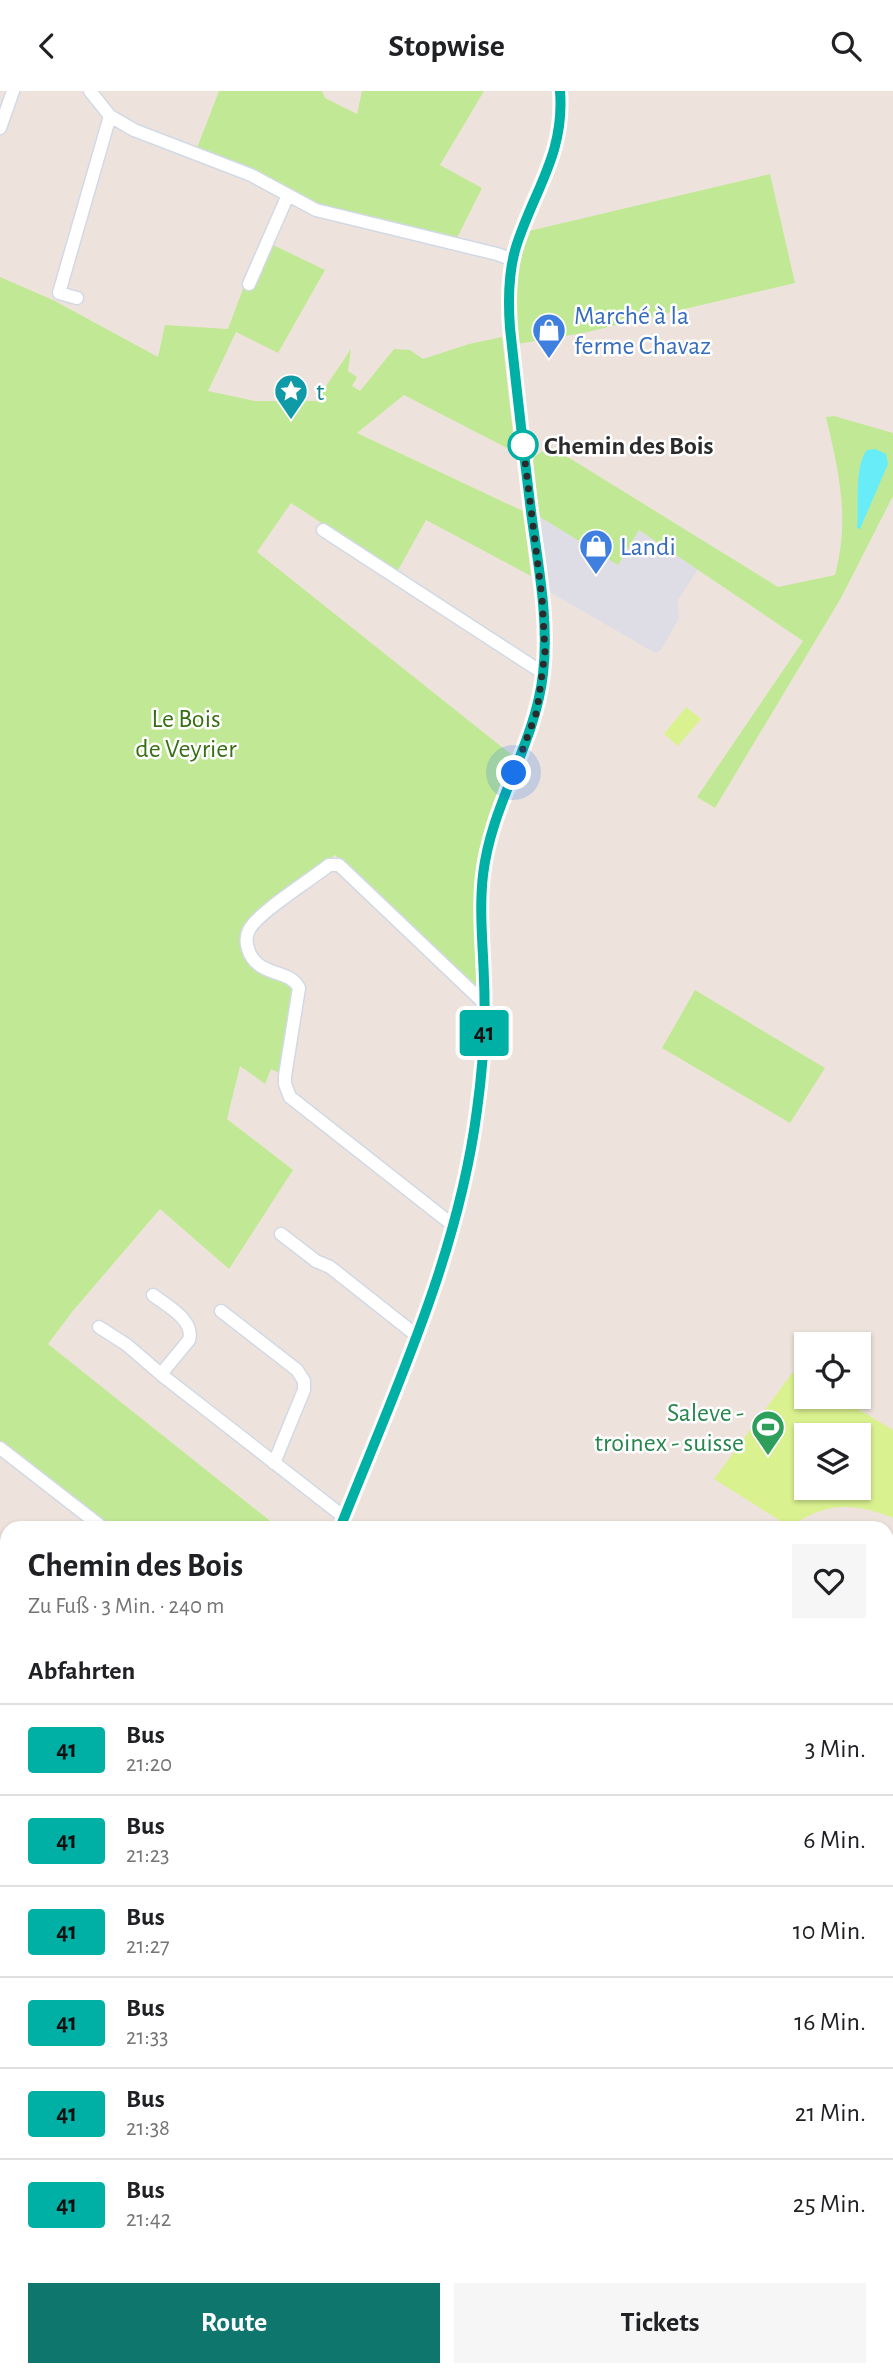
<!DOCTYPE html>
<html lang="de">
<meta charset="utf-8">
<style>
body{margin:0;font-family:"Alegreya Sans",sans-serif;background:#f6f6f6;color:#202124;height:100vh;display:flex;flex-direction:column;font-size:26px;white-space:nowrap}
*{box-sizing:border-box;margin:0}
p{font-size:23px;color:#757577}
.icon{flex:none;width:38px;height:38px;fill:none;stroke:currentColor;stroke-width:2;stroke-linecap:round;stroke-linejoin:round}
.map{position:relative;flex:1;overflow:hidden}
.details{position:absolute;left:0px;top:1430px;width:894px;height:856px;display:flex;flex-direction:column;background:#fff;border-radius:21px 21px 0 0;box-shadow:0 2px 5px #0004}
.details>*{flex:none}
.badge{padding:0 14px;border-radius:5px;font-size:24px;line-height:46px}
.tools{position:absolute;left:794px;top:1241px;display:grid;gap:14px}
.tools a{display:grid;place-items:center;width:77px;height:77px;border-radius:0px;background:#fff;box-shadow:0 2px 5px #0004;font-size:35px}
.you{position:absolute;width:35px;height:35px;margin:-18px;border:5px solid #fff;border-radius:50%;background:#1a73e8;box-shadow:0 0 0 10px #1a73e833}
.map>.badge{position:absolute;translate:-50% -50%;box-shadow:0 0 0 4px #fff}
h2{padding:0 28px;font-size:26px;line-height:63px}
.round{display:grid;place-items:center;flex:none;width:74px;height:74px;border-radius:0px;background:#f6f6f6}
.head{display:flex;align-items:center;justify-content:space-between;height:119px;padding:0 28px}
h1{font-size:33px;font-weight:600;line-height:52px}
.action{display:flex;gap:14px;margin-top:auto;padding:14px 28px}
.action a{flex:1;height:80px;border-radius:0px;background:#0f766e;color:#fff;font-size:28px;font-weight:600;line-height:80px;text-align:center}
.action a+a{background:#f6f6f6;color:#202124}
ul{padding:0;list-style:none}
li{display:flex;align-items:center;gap:21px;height:91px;padding:0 28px;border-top:2px solid #e0e0e0}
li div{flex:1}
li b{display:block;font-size:26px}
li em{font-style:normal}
li .badge{min-width:77px;font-weight:700;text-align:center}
header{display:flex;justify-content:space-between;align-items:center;height:91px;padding:0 28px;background:#fff;font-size:32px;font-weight:600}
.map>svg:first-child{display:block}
</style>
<header><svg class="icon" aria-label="back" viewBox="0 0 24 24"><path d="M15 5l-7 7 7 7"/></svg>Stopwise<svg class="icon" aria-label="search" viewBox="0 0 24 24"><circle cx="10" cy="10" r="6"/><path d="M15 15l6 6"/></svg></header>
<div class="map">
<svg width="893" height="2284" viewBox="0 0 893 2284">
<rect width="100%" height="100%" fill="#eee3dc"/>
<path fill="#dedde6" d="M 540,426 L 617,473 L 639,439 L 698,478 L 678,509 L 679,527 L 661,559 L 655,562 L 548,500 Z"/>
<path fill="#c1e995" d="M 219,0 L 322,0 L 325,7 L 357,23 L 362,0 L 484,0 L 440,74 L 482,97 L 457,147 L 391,130 L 332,118 L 314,112 L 197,57 Z
M 770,83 L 795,192 L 583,242 L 517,253 C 513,214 511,176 529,140 Z
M 271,153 L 325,179 L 278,262 L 236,241 L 208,300 L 255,310 L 316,310 L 351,258 L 348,280 L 357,286 L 352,295 L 360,300 L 394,258 L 410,259 L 423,268 L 469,253 L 502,246 L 515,361 L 404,304 L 357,342 L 523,420 L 531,485 L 426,429 L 397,481 L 291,412 L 257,461 L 513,665 C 503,690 490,715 484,741 C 471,793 475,845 478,898 L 389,820 L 335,764 L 245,832 L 241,839 L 244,860 L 289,893 L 294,902 L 279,982 L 271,978 L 265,993 L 240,975 L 227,1028 L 293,1079 L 229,1178 L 160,1118 L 72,1221 L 48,1253 L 279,1437 L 105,1437 L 0,1352 L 0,186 L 53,209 L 158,266 L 165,234 L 228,238 L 244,195 Z
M 834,325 L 893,342 L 893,405 L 841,507 L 715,717 L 697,706 L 803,550 L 639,439 L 618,474 L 540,426 L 535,415 L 531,368 L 534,369 L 534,366 L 550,355 L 778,496 L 835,484 C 850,427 839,382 826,326 Z
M 695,899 L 825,977 L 790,1032 L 662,957 Z
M 893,2161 L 893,2284 L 807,2284 L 811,2279 L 887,2278 L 887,2172 Z"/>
<path fill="#cdd9b2" d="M 893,1926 L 893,1980 L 887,1992 L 887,1939 Z"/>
<path fill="#daf190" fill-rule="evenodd" d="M 686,616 L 701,628 L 678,655 L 664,643 Z
M 792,1282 L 807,1287 L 807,1306 L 838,1306 L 893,1339 L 893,1427 C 854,1411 825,1411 790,1436 L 714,1388 ZM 807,1344 L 859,1344 L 859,1396 L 807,1396 Z"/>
<path fill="#68edf8" d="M 875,358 L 886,363 L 888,373 L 860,438 L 857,437 C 859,415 854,374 867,359 Z"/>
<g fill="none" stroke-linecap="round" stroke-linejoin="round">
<path stroke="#68edf8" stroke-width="2.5" d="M 46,2284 L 48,2278"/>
<path stroke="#68edf8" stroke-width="18" d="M 847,2278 L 855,2284
M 817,2284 L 820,2278"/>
<g stroke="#d1d9e5" stroke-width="15">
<path id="minor" d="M 90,0 L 110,25 L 134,39 L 251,84 L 316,119 L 497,163 L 513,169
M 0,37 L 13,0
M 249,193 L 288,104
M 77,207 L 59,202 L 110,25
M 323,439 L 543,582
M 454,1135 L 290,1006 L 285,993 L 285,985 L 299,897 C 291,881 270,884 258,873 C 249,866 243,850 249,839 C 257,822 312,788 329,774 L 339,774 L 485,913
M 281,1143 L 316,1170 L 330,1176 L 416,1244
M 153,1204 C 167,1215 195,1229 189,1249 L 161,1283
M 221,1220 L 297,1279 L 304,1290 L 304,1299 L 274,1372
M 99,1236 L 127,1254 L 163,1285 L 344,1426
M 0,1357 L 103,1437
M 340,1437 C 393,1301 458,1166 477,1019 C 483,976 486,933 484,889 C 483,854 479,819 483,784 C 491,713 535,654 543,583 C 548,537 540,492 535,447 C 526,377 517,307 510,237 C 508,210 508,182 516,156 C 534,100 565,63 560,0
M 2,1523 L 7,1524
M 0,1687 L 7,1687
M 0,1790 L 7,1792
M 887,2011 L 893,2012
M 887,2159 L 893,2145
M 417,2278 L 429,2284
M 334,2284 L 336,2278
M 799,2284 L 802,2278"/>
</g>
<use href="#minor" stroke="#fff" stroke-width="12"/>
</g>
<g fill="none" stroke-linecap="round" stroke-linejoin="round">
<g stroke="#fff" stroke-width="16">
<path id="line" d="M 340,1437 C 394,1301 458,1166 477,1019 C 483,976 486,933 484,889 C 483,854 479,819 483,784 C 491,713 535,654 543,583 C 549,532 539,479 532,428 C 524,365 517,301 510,237 C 508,210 508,182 516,156 C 534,99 565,63 560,0"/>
</g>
<use href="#line" stroke="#00b0a4" stroke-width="10"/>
<path stroke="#2b2b2b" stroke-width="7" stroke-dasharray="0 12.6" d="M 514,682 L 537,620 L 545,561 L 542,507 L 523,354"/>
</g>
<defs>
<g id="shop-pin" transform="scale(1.75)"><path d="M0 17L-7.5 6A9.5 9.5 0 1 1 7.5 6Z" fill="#3f7fe0" stroke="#fff"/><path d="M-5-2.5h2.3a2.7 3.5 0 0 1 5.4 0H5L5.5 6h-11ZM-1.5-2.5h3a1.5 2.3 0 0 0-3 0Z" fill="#fff"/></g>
<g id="sight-pin" transform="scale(1.75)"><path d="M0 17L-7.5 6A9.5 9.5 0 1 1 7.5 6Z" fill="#0f9aa8" stroke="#fff"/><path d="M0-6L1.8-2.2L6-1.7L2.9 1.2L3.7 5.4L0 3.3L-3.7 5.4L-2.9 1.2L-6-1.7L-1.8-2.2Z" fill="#fff"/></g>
<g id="stadium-pin" transform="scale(1.75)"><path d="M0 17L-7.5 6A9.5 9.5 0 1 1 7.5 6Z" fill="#2e9e5b" stroke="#fff"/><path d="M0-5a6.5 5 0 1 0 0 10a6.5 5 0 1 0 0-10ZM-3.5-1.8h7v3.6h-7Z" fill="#fff"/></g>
</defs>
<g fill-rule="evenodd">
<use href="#shop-pin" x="549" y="239"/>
<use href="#sight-pin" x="291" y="300"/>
<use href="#shop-pin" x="596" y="455"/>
<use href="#stadium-pin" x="768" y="1336"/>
</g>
<circle fill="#fff" stroke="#00b0a4" stroke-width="3.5" cx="523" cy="354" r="14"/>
<g text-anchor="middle" stroke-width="5" stroke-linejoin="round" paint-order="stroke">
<g font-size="26" fill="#366cbe" stroke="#fff" text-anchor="start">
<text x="574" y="233">Marché à la<tspan x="574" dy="30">ferme Chavaz</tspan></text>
<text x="620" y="464">Landi</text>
</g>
<g font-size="26" fill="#0d838f" stroke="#fff" text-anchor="start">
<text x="316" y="309">t</text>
</g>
<g font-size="26" font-weight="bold" fill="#2b2b2b" stroke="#fff" text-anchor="start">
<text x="544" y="363">Chemin des Bois</text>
</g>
<g font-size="26" fill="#386f15" stroke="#fff">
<text x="186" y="636">Le Bois<tspan x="186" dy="30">de Veyrier</tspan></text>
</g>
<g font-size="26" fill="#27864d" stroke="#fff" text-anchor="end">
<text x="744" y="1330">Saleve -<tspan x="744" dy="30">troinex - suisse</tspan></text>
</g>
</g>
</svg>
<div class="tools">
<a><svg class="icon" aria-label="locate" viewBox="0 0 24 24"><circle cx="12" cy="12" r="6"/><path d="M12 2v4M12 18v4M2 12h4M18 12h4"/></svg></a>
<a><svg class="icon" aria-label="layers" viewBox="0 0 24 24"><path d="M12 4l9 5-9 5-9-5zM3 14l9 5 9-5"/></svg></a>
</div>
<div class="you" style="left:514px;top:682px"></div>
<b class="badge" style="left:484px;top:942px;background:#00b0a4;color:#111">41</b>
<section class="details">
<div class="head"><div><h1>Chemin des Bois</h1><p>Zu Fuß · 3 Min. · 240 m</p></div><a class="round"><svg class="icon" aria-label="heart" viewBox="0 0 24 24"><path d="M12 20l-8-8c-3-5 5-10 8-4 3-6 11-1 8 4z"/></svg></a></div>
<h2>Abfahrten</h2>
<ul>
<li><span class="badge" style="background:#00b0a4;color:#111">41</span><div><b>Bus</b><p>21:20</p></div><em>3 Min.</em></li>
<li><span class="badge" style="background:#00b0a4;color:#111">41</span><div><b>Bus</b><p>21:23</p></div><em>6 Min.</em></li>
<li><span class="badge" style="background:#00b0a4;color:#111">41</span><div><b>Bus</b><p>21:27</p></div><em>10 Min.</em></li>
<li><span class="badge" style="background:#00b0a4;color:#111">41</span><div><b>Bus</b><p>21:33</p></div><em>16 Min.</em></li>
<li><span class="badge" style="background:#00b0a4;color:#111">41</span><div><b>Bus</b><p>21:38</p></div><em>21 Min.</em></li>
<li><span class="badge" style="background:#00b0a4;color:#111">41</span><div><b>Bus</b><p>21:42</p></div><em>25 Min.</em></li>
</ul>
<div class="action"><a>Route</a><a>Tickets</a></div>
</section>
</div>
